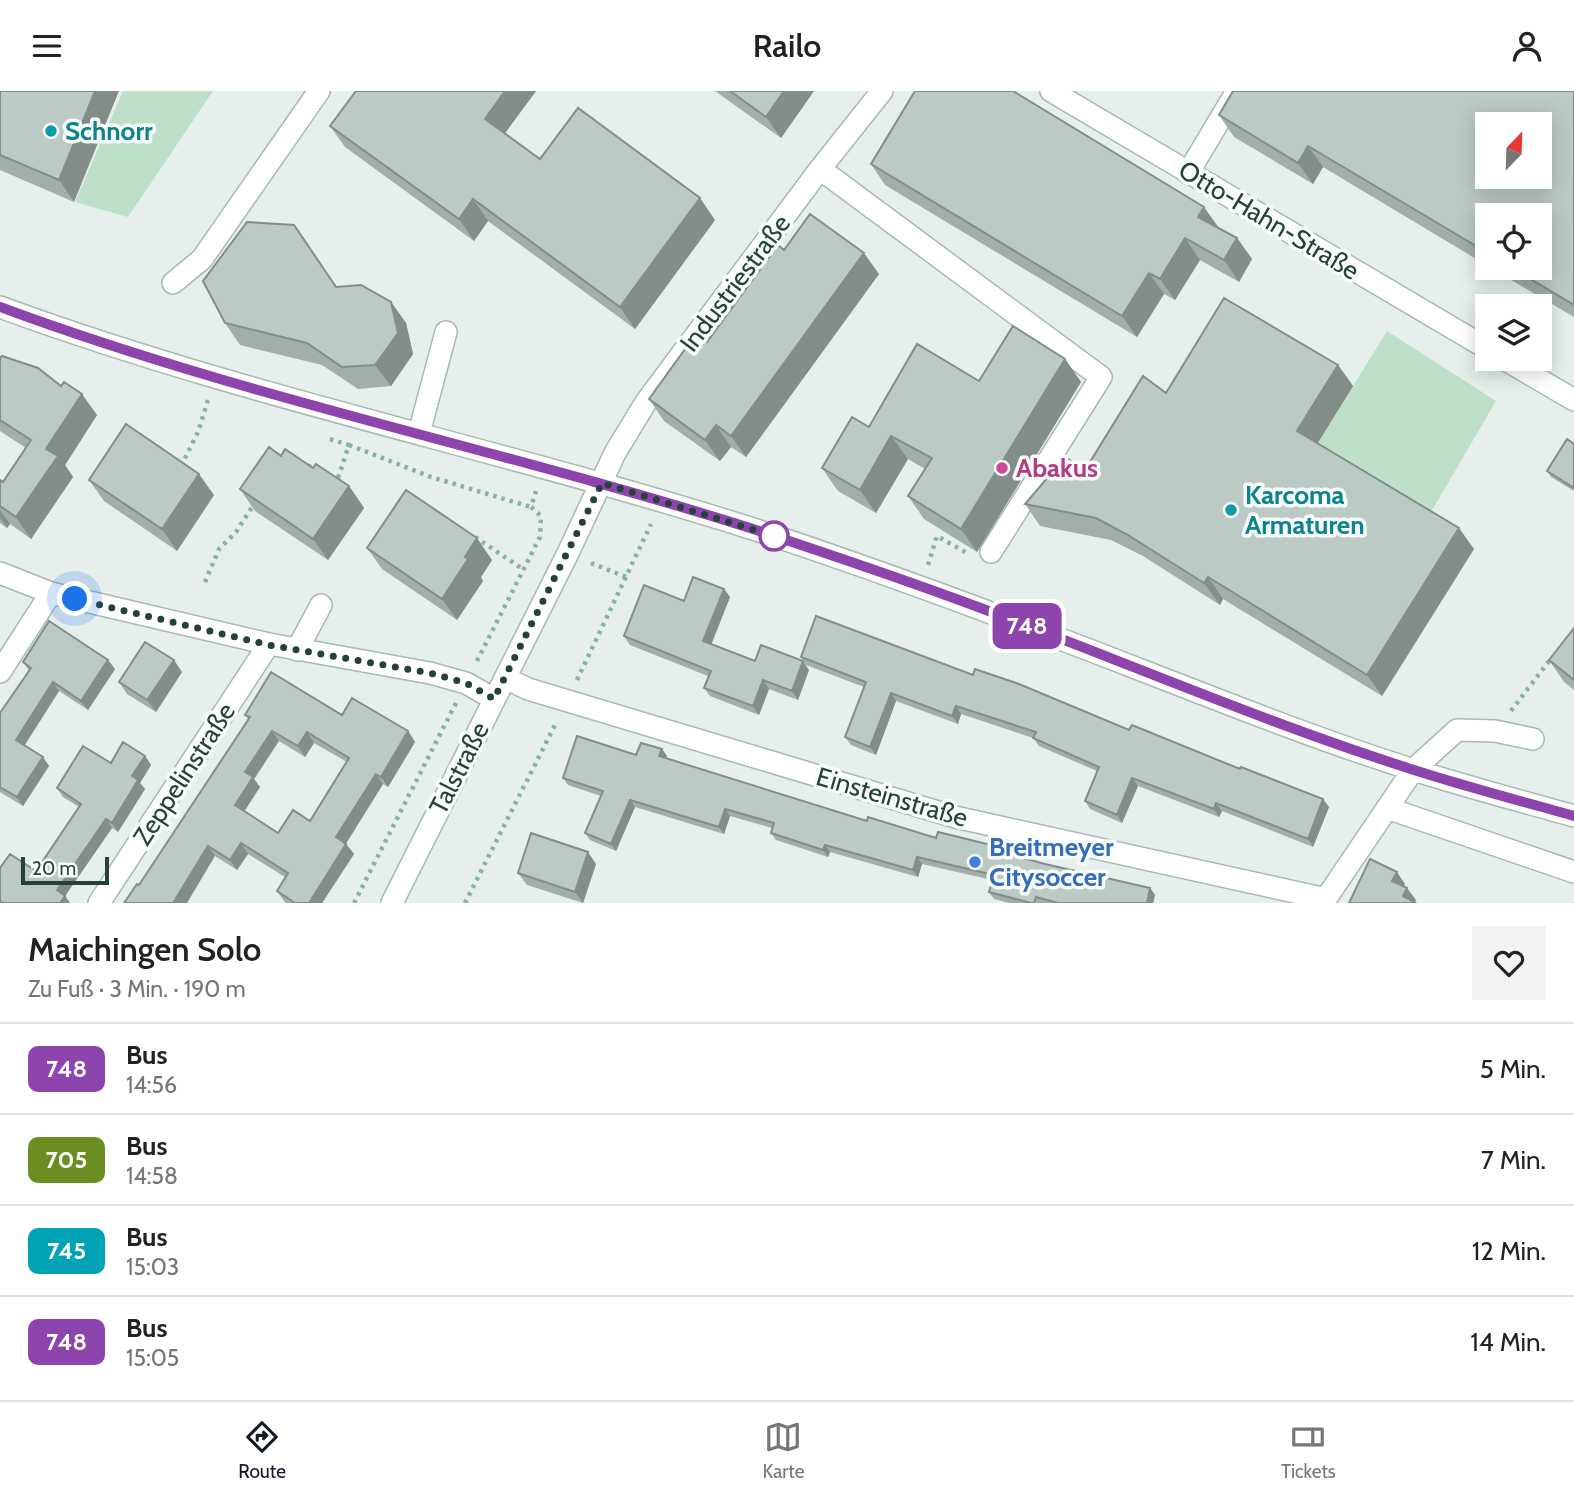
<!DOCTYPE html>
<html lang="de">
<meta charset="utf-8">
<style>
body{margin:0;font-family:Cabin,sans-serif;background:#f2f2f2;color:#222;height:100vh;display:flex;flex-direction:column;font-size:26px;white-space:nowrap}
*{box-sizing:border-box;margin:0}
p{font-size:23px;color:#767676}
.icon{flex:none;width:38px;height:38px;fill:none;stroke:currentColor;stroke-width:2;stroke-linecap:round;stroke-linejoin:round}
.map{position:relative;height:812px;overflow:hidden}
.sheet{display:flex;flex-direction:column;background:#fff;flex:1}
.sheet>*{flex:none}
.badge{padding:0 14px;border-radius:10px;font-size:24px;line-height:46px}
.needle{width:46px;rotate:23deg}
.controls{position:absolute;left:1475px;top:21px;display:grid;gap:14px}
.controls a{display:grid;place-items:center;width:77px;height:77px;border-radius:0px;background:#fff;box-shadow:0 4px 18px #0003;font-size:35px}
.scale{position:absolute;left:21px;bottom:18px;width:88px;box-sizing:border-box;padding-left:7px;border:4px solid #24423a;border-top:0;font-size:19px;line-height:24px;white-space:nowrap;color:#24423a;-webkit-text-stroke:5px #f7fbf9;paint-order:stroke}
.you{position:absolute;width:35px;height:35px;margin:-18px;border:5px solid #fff;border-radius:50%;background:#1a73e8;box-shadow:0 0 0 10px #1a73e833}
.map>.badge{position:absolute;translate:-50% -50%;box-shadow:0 0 0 4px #fff}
.round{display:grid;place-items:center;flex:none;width:74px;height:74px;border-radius:0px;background:#f2f2f2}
.overview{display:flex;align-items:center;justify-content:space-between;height:119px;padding:0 28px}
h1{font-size:33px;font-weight:600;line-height:52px}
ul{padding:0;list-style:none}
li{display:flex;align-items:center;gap:21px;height:91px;padding:0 28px;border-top:2px solid #e0e0e0}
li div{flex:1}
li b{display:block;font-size:26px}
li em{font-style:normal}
li .badge{min-width:77px;font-weight:700;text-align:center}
header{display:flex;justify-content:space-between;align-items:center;height:91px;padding:0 28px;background:#fff;font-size:32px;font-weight:600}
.tabs{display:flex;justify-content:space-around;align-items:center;height:98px;border-top:2px solid #e0e0e0;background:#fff;font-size:19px;color:#767676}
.tabs a{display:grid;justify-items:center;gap:4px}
.tabs .active{color:#111827}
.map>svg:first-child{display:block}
</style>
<header><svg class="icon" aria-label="menu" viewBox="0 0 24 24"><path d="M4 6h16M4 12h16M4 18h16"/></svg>Railo<svg class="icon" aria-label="person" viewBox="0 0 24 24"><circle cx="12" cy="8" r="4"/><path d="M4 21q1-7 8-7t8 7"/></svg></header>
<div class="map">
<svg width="1574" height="812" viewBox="0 0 1574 812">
<rect width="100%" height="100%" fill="#e6efeb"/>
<path fill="#bfe0c8" d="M 123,0 L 213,0 L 128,126 L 75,111 Z
M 1387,240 L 1496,310 L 1430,423 L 1316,355 Z"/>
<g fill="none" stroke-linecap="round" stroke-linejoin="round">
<g stroke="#a8b8b2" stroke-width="24">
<path id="minor" d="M 1051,0 L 1488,258
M 820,78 L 1101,286 L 991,461
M 1188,82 L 1237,0
M 173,192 L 202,168 L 319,0
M 0,216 C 245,306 501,358 750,437 C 882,480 1012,529 1141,579 C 1231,614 1322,650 1414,679 C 1467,696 1521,710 1574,725
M 1504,268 L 1574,309
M 419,342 L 446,241
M 0,482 L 51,502 L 269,553 L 430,582 L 466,592 L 494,608
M 297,559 L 321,514
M 0,581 L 51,502
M 505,587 L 528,598 L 955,726 L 1326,808
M 1387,717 L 1574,781
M 99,812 L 269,553
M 392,812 L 568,462 L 615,362 L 646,311 L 820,78 L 882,0
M 1323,812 L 1413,679 L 1457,639 L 1495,640 L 1533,648"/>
</g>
<path stroke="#86b3a5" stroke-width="4.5" stroke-dasharray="3.5 5" stroke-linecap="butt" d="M 330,348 L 349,354 L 337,390 L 334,389
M 349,354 L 431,386 L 531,416
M 300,371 L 318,379
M 181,375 L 198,341 L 208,309
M 475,446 L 524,479
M 591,472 L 626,486
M 928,474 L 937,445 L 967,462
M 205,491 L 219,458 L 236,441 L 254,413
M 477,570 L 540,446 L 541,425 L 531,416 L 536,400
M 577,589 L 651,433
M 1511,620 L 1552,566
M 354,812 L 456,612
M 465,812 L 556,632"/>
<use href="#minor" stroke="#fff" stroke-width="21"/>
</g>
<path fill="#a1aea9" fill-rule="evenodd" d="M 0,0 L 74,111 L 0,79 Z
M 356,0 L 536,0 L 505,42 L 540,68 L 715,129 L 635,238 L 488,130 L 474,150 L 345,56 L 330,35 Z
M 715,0 L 814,0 L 781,47 Z
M 1574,0 L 1574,226 L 1491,177 L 1540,177 L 1488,124 L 1488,175 L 1323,76 L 1313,93 L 1234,46 L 1219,24 Z
M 871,73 L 1219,137 L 1237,147 L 1252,168 L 1239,191 L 1200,169 L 1175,209 L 1164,203 L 1137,246 L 885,94 Z
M 784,159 L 879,183 L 746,366 L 731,356 L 720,370 L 664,330 L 649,308 L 707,251 Z
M 337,196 L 391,211 L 406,232 L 413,263 L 391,295 L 358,298 L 322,274 L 240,254 L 225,232 Z
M 0,267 L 97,324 L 65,374 L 73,386 L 31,448 L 10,433 L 7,437 L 0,432 L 0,389 L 3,391 L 26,357 L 0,340 Z
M 1065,268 L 1081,291 L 977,461 L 924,428 L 908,405 L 925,378 L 908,368 L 876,422 L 838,400 L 822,377 L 869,336 L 979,290 Z
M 1338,274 L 1353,295 L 1318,352 L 1474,458 L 1382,605 L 1223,508 L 1220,514 L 1143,465 L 1111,449 L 1040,435 L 1025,413 L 1085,379 L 1166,302 Z
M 1574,353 L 1574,400 L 1551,386 L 1547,380 Z
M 313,377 L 349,395 L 364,417 L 328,469 L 255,420 L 240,398 Z
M 89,389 L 214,404 L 177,460 L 104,410 Z
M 367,457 L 492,469 L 481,486 L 483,490 L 457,529 L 382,478 Z
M 724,498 L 730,506 L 711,554 L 755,570 L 809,579 L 798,609 L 769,598 L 759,624 L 710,605 L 704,597 L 708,585 L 630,554 L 624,545 L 684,510 Z
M 1574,537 L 1574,599 L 1564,591 L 1549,569 Z
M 801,566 L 973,584 L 1129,639 L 1329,716 L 1313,756 L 1222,720 L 1219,726 L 1138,695 L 1122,732 L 1090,718 L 1085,710 L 1097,680 L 1039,655 L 1033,647 L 961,623 L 958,633 L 896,610 L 876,664 L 851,654 L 845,646 L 864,596 L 806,574 Z
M 108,569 L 115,578 L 88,619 L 59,600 L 25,654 L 49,675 L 23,715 L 0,701 L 0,622 L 29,580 L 23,571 Z
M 182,581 L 156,621 L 127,603 L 119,591 Z
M 245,624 L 342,624 L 408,640 L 415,651 L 388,696 L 383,693 L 346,753 L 354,763 L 322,812 L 286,812 L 284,810 L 277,800 L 285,786 L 248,763 L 237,779 L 215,765 L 139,794 L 248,628 ZM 279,650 L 305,666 L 314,652 L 347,671 L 310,730 L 278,742 L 244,720 L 260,696 L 254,688 Z
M 636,664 L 667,665 L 666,667 L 867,730 L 936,747 L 995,755 L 999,760 L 1045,773 L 1150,797 L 1155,804 L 1153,812 L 1009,812 L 994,808 L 989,801 L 992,789 L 922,773 L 918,786 L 830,761 L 828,766 L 776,749 L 771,742 L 772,737 L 730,725 L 724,743 L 635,716 L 616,760 L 590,749 L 585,742 L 601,705 L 568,694 L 563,687 Z
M 145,665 L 151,674 L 140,692 L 145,698 L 118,741 L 112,737 L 65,805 L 70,812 L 0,812 L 0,777 L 36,780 L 79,716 L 63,706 L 57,697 L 111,672 Z
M 596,773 L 583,812 L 527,794 L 518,782 Z"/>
<path fill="#838d89" d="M 95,0 L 119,0 L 74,111 L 59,89 Z
M 505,0 L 536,0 L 500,49 L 485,28 Z
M 784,0 L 814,0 L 781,47 L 766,26 Z
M 1308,55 L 1323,76 L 1313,93 L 1298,72 Z
M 700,107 L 715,129 L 635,238 L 620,216 Z
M 473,108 L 488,130 L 474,150 L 459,128 Z
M 1204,116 L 1219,137 L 1198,126 Z
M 1185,147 L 1200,169 L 1175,209 L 1160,188 Z
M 1237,147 L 1252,168 L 1239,191 L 1224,169 Z
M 864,162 L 879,183 L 746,366 L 731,345 Z
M 1149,182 L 1164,203 L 1137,246 L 1122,225 Z
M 391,211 L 406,232 L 413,263 L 391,295 L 375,274 Z
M 1065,268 L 1081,291 L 977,461 L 961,438 Z
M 1338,274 L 1353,295 L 1312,361 L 1297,340 Z
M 82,303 L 97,324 L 65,374 L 73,386 L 31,448 L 16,426 L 46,358 Z
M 716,334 L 731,356 L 720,370 L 705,349 Z
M 891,345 L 908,368 L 876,422 L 860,399 Z
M 199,383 L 214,404 L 177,460 L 162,438 Z
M 349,395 L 364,417 L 328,469 L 313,448 Z
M 0,419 L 10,433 L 7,437 L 0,427 Z
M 1459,437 L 1474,458 L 1382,605 L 1367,584 Z
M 477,447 L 492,469 L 481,486 L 483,490 L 457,529 L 442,508 L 465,466 Z
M 1208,486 L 1223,508 L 1220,514 L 1204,492 Z
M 724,498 L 730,506 L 709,559 L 703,550 Z
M 108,569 L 115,578 L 88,619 L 81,610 Z
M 174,569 L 182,581 L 156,621 L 147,609 Z
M 803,570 L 809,579 L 798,609 L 792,600 Z
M 763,589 L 769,598 L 759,624 L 753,615 Z
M 53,591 L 59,600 L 22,658 L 16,649 Z
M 891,602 L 896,610 L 876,664 L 870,656 Z
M 956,615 L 961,623 L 958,633 L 952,625 Z
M 272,640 L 279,650 L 254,688 L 260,696 L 242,724 L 235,714 L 245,681 Z
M 408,640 L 415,651 L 388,696 L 381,686 Z
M 307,641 L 314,652 L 305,666 L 298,655 Z
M 662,658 L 667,665 L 664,672 L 659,665 Z
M 145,665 L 151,674 L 140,692 L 145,698 L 118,741 L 112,732 L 132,685 Z
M 43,666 L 49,675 L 23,715 L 17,706 Z
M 376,683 L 383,693 L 343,757 L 336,746 Z
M 1132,687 L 1138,695 L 1122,732 L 1117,724 Z
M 1323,708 L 1329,716 L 1313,756 L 1308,748 Z
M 630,709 L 635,716 L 616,760 L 611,753 Z
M 1216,712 L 1222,720 L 1219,726 L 1214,718 Z
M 725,718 L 730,725 L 724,743 L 719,736 Z
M 106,728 L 112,737 L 65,805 L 70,812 L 60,812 L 57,799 Z
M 241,752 L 248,763 L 237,779 L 230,769 Z
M 346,753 L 354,763 L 322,812 L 309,812 Z
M 825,754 L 830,761 L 828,766 L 823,759 Z
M 208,755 L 215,765 L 187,812 L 173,812 Z
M 588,761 L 596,773 L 583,812 L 575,801 Z
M 917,766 L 922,773 L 918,786 L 913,779 Z
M 1397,781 L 1405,793 L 1401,802 L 1392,790 Z
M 1150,797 L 1155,804 L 1153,812 L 1147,812 Z
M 1407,797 L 1416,809 L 1414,812 L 1403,805 Z"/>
<path fill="#bbcac4" stroke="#838d89" stroke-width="2" fill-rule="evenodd" d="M 0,0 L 95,0 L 59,89 L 0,64 Z
M 356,0 L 505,0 L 485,28 L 540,68 L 578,17 L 700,107 L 620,216 L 473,108 L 459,128 L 330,35 Z
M 730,0 L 784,0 L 766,26 Z
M 915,0 L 1013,0 L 1204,116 L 1198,126 L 1237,147 L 1224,169 L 1185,147 L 1160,188 L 1149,182 L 1122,225 L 871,73 Z
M 1233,0 L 1574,0 L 1574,214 L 1512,177 L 1540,177 L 1540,124 L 1488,124 L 1488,162 L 1308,55 L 1298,72 L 1219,24 ZM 1488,33 L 1540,33 L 1540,86 L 1488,86 Z
M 810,123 L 864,162 L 731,345 L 716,334 L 705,349 L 649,308 L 696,243 L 707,251 L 778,154 L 784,159 Z
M 247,131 L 294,134 L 336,196 L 361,194 L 391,211 L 398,242 L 375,274 L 342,276 L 307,252 L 225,232 L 203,190 Z
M 1224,207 L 1338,274 L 1297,340 L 1459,437 L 1367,584 L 1208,486 L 1204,492 L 1128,444 L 1096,427 L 1025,413 L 1065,366 L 1085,379 L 1143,285 L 1166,302 Z
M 1013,235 L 1065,268 L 961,438 L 908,405 L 932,367 L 891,345 L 860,399 L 822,377 L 852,326 L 869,336 L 917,253 L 979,290 Z
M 2,265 L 38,277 L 61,295 L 64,291 L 82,303 L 46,358 L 58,365 L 16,426 L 0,415 L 0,389 L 3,391 L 31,349 L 0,329 L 0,267 Z
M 126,333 L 199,383 L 162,438 L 89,389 Z
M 1567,348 L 1574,353 L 1574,397 L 1547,380 Z
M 269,356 L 281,365 L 285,358 L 313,377 L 316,373 L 349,395 L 313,448 L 240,398 Z
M 406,399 L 477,447 L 465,466 L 468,468 L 442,508 L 367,457 Z
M 693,486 L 724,498 L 703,550 L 755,570 L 761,554 L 803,570 L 792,600 L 763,589 L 753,615 L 704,597 L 711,580 L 624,545 L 644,494 L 684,510 Z
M 816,525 L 973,584 L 975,578 L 1019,593 L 1129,639 L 1132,634 L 1240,678 L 1241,676 L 1323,708 L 1308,748 L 1216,712 L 1214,718 L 1132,687 L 1117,724 L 1085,710 L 1099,676 L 1033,647 L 1036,641 L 956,615 L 952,625 L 891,602 L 870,656 L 845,646 L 866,591 L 801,566 Z
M 49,530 L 108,569 L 81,610 L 53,591 L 16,649 L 43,666 L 17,706 L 0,696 L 0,622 L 31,577 L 23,571 Z
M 1574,537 L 1574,589 L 1549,569 Z
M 145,551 L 174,569 L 147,609 L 119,591 Z
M 271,581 L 342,624 L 352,607 L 408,640 L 381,686 L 376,683 L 336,746 L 346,753 L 309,812 L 295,812 L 277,800 L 288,782 L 241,752 L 230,769 L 208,755 L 173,812 L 124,812 L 137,793 L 139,794 L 250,626 L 245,624 ZM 272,640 L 298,655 L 307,641 L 349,667 L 310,730 L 293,719 L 278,742 L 235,714 L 253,686 L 245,681 Z
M 577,645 L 636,664 L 641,652 L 662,658 L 659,665 L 867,730 L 868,726 L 936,747 L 938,741 L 995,755 L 994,759 L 1045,773 L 1150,797 L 1147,812 L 1058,812 L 1036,806 L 1034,812 L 1031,812 L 989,801 L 994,784 L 917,766 L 913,779 L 825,754 L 823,759 L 771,742 L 774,732 L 725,718 L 719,736 L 630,709 L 611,753 L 585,742 L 603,700 L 563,687 Z
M 123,651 L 145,665 L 132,685 L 138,689 L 112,732 L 106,728 L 57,799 L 65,805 L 60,812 L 3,812 L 0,810 L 0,777 L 10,763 L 36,780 L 81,713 L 57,697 L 83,655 L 111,672 Z
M 531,742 L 588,761 L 575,801 L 518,782 Z
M 1370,768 L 1397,781 L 1392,790 L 1407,797 L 1403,805 L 1416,812 L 1349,812 Z"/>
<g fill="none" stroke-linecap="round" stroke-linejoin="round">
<g stroke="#fff" stroke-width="16">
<path id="line" d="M 0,216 C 245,307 501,358 750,437 C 826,462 903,488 978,516 C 1123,570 1266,632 1414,679 C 1467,696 1521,710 1574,725"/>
</g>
<use href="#line" stroke="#8e44ad" stroke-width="10"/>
<path stroke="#24423a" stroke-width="7" stroke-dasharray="0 12.6" d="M 75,508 L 269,554 L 430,582 L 466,592 L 494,608 L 602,392 L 774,445"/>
</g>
<g fill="#0f9aa8" stroke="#f7fbf9" stroke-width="2.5">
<circle cx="51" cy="40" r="7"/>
<circle cx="1231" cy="419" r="7"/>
</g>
<circle fill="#d1479c" stroke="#f7fbf9" stroke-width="2.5" cx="1002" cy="377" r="7"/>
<circle fill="#fff" stroke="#8e44ad" stroke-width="3.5" cx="774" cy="445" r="14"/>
<circle fill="#3f7fe0" stroke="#f7fbf9" stroke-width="2.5" cx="975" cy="771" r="7"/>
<g text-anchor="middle" stroke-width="7" stroke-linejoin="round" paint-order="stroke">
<g font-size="26" font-weight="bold" fill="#0d838f" stroke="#f7fbf9" text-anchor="start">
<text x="65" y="49">Schnorr</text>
<text x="1245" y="413">Karcoma<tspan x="1245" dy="30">Armaturen</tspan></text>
</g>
<g font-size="26" fill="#24423a" stroke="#f7fbf9">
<text transform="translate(1269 129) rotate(31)" y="9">Otto-Hahn-Straße</text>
<text transform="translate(735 192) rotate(-53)" y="9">Industriestraße</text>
<text transform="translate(459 677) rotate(-63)" y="9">Talstraße</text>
<text transform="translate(184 683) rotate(-57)" y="9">Zeppelinstraße</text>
<text transform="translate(892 706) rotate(16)" y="9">Einsteinstraße</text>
</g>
<g font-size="26" font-weight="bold" fill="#b23c85" stroke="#f7fbf9" text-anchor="start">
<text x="1016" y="386">Abakus</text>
</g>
<g font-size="26" font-weight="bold" fill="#366cbe" stroke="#f7fbf9" text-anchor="start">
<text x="989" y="765">Breitmeyer<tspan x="989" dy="30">Citysoccer</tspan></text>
</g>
</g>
</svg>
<div class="controls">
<a><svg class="needle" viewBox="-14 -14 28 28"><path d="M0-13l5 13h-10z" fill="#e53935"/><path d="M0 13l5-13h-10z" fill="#767676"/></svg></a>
<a><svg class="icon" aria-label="locate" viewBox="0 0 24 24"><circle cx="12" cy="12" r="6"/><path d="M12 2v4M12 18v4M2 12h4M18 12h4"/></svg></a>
<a><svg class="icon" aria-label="layers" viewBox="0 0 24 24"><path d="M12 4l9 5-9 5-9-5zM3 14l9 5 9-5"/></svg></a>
</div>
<div class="scale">20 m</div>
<div class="you" style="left:75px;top:508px"></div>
<b class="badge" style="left:1027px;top:535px;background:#8e44ad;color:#fff">748</b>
</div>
<section class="sheet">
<div class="overview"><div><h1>Maichingen Solo</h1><p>Zu Fuß · 3 Min. · 190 m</p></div><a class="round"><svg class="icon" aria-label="heart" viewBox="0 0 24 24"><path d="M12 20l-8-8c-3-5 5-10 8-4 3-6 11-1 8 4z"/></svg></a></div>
<ul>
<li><span class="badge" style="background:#8e44ad;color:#fff">748</span><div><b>Bus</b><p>14:56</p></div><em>5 Min.</em></li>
<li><span class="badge" style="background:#6b8e23;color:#fff">705</span><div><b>Bus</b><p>14:58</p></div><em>7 Min.</em></li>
<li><span class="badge" style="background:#00a3b4;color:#fff">745</span><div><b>Bus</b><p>15:03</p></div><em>12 Min.</em></li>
<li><span class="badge" style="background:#8e44ad;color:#fff">748</span><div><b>Bus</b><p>15:05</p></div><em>14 Min.</em></li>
</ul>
</section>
<nav class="tabs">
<a class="active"><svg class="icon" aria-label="directions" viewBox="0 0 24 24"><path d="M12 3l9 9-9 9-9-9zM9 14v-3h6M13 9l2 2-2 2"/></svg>Route</a>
<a><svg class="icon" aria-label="map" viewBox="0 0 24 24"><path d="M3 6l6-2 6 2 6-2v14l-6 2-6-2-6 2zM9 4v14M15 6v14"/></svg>Karte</a>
<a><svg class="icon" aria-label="tickets" viewBox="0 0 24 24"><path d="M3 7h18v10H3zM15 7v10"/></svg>Tickets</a>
</nav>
